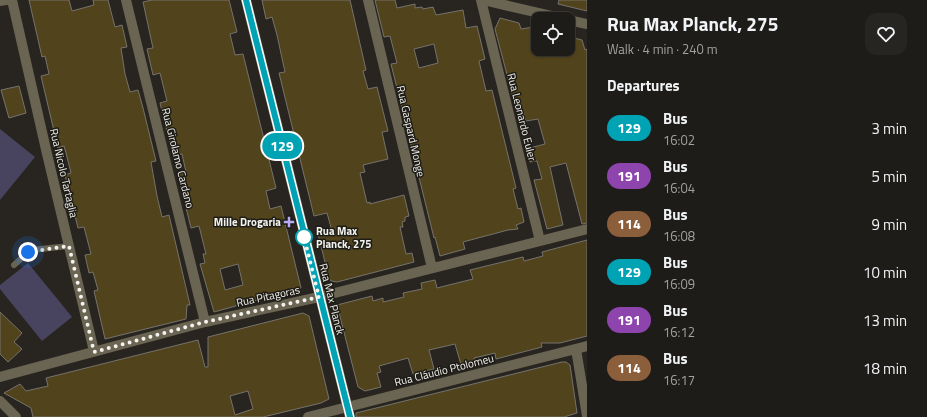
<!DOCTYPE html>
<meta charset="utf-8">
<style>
body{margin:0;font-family:"Titillium Web",sans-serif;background:#262521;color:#f1f3f6;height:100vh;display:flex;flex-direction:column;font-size:15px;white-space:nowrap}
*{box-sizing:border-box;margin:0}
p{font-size:13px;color:#a1a1a2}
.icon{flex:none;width:22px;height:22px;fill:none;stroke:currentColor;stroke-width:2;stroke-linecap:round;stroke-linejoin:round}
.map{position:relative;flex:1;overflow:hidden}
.details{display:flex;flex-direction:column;background:#1e1c18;width:340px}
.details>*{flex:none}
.badge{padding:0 8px;border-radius:13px;font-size:14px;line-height:26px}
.fabs{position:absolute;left:531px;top:12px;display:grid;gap:8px}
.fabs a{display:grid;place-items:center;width:44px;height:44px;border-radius:8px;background:#1e1c18;box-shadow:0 1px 3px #0004,0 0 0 1px #3c3a37;font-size:20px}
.you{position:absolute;width:20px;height:20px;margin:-10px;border:3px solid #fff;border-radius:50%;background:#1a73e8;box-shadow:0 0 0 6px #1a73e833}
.map>.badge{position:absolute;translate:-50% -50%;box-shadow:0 0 0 2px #fff}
h2{padding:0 20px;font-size:15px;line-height:36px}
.round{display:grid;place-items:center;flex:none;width:42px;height:42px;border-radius:12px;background:#262521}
.summary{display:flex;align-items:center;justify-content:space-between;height:68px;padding:0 20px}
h1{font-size:19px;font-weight:700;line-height:30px}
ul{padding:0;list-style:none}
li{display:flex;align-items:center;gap:12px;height:48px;padding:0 20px}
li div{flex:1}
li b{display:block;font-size:15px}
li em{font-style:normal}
li .badge{min-width:44px;font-weight:700;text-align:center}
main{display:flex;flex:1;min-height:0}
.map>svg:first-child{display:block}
</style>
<main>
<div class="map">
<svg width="587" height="417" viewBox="0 0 587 417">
<rect width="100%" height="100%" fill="#282520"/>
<path fill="#48435f" d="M 0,129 L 35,157 L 0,200 Z
M 28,263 L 72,317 L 42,341 L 0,289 L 0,285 Z"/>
<path fill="#51431b" stroke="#76736d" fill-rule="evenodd" d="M 29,0 L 69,0 L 72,11 L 94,5 L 93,0 L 108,0 L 115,27 L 122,25 L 127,47 L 121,48 L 125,74 L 130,92 L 138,90 L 143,108 L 156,161 L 151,162 L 157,196 L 162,217 L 169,215 L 190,305 L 187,305 L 186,319 L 105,339 L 94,291 L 98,290 L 93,272 L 89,273 L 85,255 L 91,254 L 84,227 L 78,228 L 65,175 L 71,173 L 66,153 L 64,146 L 58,148 L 41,76 L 49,74 L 45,56 L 42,57 Z
M 152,0 L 229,0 L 237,32 L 230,34 L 235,55 L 243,54 L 276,188 L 266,191 L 270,209 L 281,206 L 301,288 L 214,312 L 200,264 L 205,263 L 203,254 L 206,254 L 199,226 L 191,228 L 178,175 L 186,172 L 182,154 L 173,156 L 160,103 L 167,101 L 160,73 L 153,75 L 147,49 L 153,48 L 143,2 ZM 238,264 L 243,285 L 225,290 L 220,269 Z
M 262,0 L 350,0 L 366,70 L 363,71 L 368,89 L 377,87 L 388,131 L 382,132 L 388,159 L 363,165 L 365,172 L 360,173 L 367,203 L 370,202 L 370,204 L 404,195 L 409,216 L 405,217 L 405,221 L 402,222 L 403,227 L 400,227 L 406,254 L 412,253 L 414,262 L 337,282 L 331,281 L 329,278 L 318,234 L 332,231 L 327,213 L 314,216 L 279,73 L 285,72 L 277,35 L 272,17 L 266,19 Z
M 375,0 L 395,0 L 397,8 L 415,4 L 415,8 L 422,7 L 423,9 L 433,7 L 436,15 L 463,10 L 466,28 L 477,26 L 485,59 L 479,61 L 486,91 L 492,90 L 516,188 L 513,189 L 518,209 L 521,208 L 524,222 L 516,225 L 518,229 L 508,230 L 463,242 L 465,249 L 440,256 L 435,237 L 434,238 L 391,64 L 397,63 L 390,36 L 384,37 ZM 434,44 L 438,63 L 419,68 L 414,49 Z
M 559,0 L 587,0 L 587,11 L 558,4 Z
M 500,18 L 519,23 L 521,29 L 534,27 L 538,49 L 568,49 L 568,39 L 574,38 L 582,40 L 585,50 L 587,49 L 587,223 L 582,224 L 566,163 L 550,167 L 563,225 L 547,229 L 534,180 L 542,179 L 537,161 L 530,162 L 526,149 L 545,144 L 538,119 L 526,121 L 522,108 L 516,109 L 495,29 Z
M 19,86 L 26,113 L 9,118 L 1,90 Z
M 587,240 L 587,336 L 560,343 L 541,343 L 542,347 L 496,359 L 495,353 L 474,358 L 476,364 L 462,368 L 455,344 L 429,350 L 434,369 L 413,374 L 408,358 L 379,366 L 381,372 L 377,373 L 381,387 L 365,391 L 358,387 L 337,305 L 372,296 L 373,301 L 383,298 L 383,302 L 404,297 L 403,293 L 422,289 L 421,283 L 435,280 L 437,288 L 473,279 L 470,270 L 523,257 L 524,261 L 543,256 L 542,252 Z
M 0,312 L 22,333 L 14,342 L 22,349 L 8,362 L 0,354 Z
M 303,313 L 309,316 L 329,399 L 321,403 L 263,417 L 33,417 L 31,408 L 4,393 L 20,384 L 26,391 L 48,386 L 46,378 L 198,340 L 205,367 L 208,367 L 208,337 ZM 248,391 L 253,409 L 235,415 L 230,396 Z
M 562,362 L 566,362 L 570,365 L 577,413 L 564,417 L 356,417 L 356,413 Z"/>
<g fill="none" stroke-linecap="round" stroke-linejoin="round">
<path stroke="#6a6453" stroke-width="6" d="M 0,3 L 13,1
M 14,265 L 31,250 L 69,246"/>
<path stroke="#6a6453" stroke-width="10" d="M 12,0 L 47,154 L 94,351
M 126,0 L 205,322
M 246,0 L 350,417
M 368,0 L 432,268
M 481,0 L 540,241
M 483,0 L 565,19
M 568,20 L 587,24
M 576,349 L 587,416
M 0,377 L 205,322 L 319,297 L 587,229
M 0,401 L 16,417
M 308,417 L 587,346"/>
</g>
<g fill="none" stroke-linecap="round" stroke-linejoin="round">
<g stroke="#fff" stroke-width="9">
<path id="line" d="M 246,0 L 350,417"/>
</g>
<use href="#line" stroke="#00a3b4" stroke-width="6"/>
<path stroke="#f3f2ee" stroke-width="4" stroke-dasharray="0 7.2" d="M 28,252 L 69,246 L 94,352 L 205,322 L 319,297 L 304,237"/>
</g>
<path fill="#b8abf7" stroke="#1e1c16" stroke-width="1.5" d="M287 216h4v4h4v4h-4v4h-4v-4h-4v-4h4z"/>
<circle fill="#fff" stroke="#00a3b4" stroke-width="2" cx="304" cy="237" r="8"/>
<g text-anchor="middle" stroke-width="3" stroke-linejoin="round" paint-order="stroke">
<g font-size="11" fill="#f3f2ee" stroke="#1e1c16">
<text transform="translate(522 117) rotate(76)" y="4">Rua Leonardo Euler</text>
<text transform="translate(411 131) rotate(77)" y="4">Rua Gaspard Monge</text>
<text transform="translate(178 158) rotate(76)" y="4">Rua Girolamo Cardano</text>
<text transform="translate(64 173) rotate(77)" y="4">Rua Nicolo Tartaglia</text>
<text transform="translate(268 296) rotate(-12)" y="4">Rua Pitagoras</text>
<text transform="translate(332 299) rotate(76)" y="4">Rua Max Planck</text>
<text transform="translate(444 370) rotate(-14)" y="4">Rua Cláudio Ptolomeu</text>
</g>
<g font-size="11" font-weight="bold" fill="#f3f2ee" stroke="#1e1c16" text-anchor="end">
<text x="281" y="226">Mille Drogaria</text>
</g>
<g font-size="11" font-weight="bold" fill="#f3f2ee" stroke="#1e1c16" text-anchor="start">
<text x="316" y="235">Rua Max<tspan x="316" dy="13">Planck, 275</tspan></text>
</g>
</g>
</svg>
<div class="fabs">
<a><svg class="icon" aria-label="locate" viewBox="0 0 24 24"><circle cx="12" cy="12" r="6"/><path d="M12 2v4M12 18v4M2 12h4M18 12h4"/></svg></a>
</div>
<div class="you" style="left:28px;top:252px"></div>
<b class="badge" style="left:282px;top:146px;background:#00a3b4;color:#fff">129</b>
</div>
<section class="details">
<div class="summary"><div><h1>Rua Max Planck, 275</h1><p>Walk · 4 min · 240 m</p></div><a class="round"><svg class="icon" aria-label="heart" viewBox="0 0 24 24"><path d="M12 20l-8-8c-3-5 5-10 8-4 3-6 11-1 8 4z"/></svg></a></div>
<h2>Departures</h2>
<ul>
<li><span class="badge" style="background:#00a3b4;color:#fff">129</span><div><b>Bus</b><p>16:02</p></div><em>3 min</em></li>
<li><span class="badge" style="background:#8e44ad;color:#fff">191</span><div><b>Bus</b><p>16:04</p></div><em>5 min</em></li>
<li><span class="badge" style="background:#8b5e3c;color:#fff">114</span><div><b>Bus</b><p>16:08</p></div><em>9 min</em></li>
<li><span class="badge" style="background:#00a3b4;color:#fff">129</span><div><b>Bus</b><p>16:09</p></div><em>10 min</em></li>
<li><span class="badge" style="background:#8e44ad;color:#fff">191</span><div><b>Bus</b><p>16:12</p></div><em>13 min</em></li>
<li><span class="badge" style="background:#8b5e3c;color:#fff">114</span><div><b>Bus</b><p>16:17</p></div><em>18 min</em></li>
</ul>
</section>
</main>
